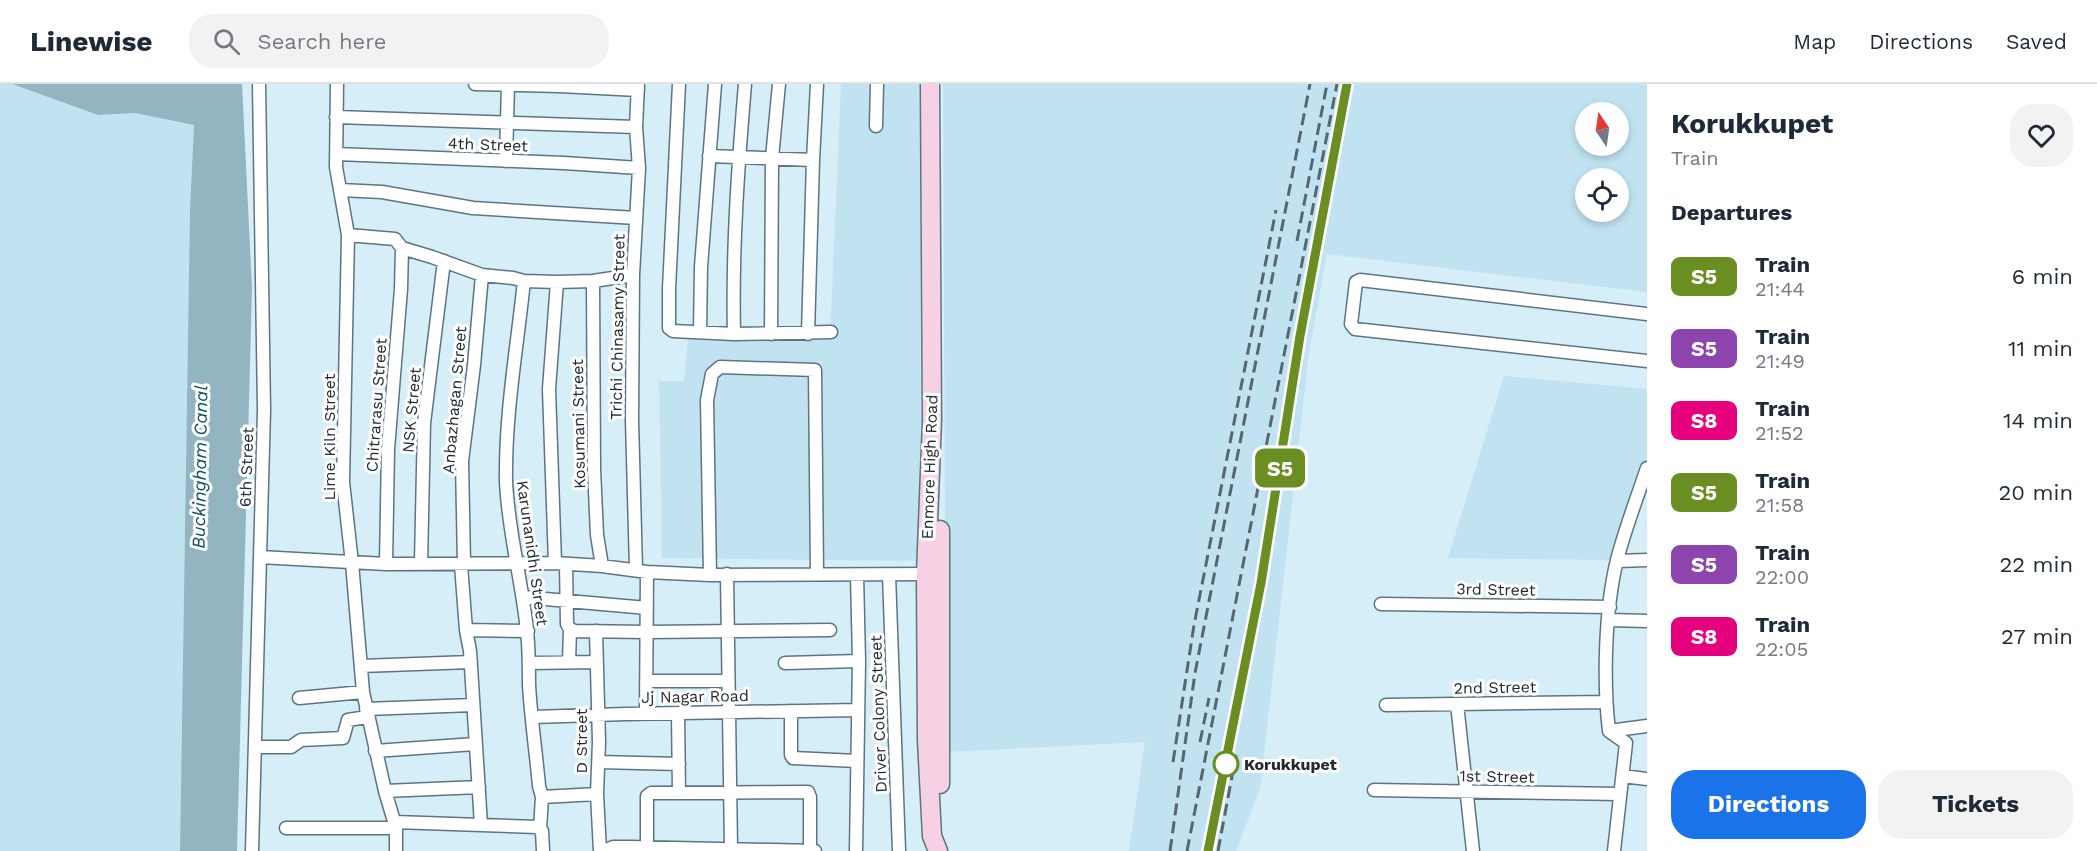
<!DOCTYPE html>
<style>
body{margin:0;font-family:"Work Sans",sans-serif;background:#f2f2f3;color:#1f2937;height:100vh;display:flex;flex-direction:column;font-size:22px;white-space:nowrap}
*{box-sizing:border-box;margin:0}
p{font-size:20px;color:#747a83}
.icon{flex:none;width:33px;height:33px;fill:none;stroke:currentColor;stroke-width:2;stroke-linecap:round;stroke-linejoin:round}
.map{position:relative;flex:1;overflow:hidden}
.side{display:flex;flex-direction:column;background:#fff;width:450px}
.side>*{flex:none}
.badge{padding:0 12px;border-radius:9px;font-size:21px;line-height:39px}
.needle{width:39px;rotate:347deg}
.fabs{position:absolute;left:1575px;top:18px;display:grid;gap:12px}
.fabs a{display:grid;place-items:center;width:54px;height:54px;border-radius:50%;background:#fff;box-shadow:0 3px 9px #0003;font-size:30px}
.map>.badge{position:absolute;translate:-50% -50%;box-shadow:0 0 0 3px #fff}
h2{padding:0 24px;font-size:22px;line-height:54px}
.round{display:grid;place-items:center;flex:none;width:63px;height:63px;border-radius:24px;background:#f2f2f3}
.overview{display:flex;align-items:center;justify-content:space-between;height:102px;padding:0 24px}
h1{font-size:28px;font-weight:700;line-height:45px}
.primary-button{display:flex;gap:12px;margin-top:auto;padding:12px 24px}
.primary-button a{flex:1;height:69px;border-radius:24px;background:#1a73e8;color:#fff;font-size:24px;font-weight:700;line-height:69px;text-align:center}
.primary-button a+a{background:#f2f2f3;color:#1f2937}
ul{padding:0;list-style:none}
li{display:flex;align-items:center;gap:18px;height:72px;padding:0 24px}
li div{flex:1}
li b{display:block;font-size:22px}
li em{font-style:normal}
li .badge{min-width:66px;font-weight:700;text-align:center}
header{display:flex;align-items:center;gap:36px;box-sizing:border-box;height:84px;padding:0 30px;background:#fff;border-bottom:2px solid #e0e1e3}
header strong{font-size:28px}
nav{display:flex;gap:33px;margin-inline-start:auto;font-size:21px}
.search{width:420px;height:54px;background:#f2f2f3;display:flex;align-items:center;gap:15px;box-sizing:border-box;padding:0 21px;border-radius:24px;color:#747a83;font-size:22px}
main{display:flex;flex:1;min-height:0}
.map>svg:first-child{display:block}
</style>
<header>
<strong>Linewise</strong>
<div class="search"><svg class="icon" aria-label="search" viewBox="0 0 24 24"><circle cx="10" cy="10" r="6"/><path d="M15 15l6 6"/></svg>Search here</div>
<nav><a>Map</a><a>Directions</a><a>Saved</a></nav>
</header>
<main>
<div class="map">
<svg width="1647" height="767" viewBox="0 0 1647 767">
<rect width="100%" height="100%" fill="#d5eef8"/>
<path fill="#c1e3f1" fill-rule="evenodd" d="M 0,0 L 12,0 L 98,31 L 135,29 L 194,41 L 190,124 L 180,767 L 0,767 Z
M 841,0 L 920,0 L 921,477 L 662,474 L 659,297 L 684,297 L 688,255 L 830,256 Z
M 943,0 L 1647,0 L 1647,208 L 1327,170 L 1309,268 L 1260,705 L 1236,767 L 1129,767 L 1145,658 L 946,668 ZM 1586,28 L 1618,28 L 1618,62 L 1586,62 ZM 1586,94 L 1618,94 L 1618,128 L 1586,128 Z
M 1504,292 L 1647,305 L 1647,372 L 1614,476 L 1448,474 Z"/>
<path fill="#93b5c2" d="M 12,0 L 242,0 L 252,204 L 237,767 L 180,767 L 190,124 L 194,41 L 135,29 L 98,31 Z"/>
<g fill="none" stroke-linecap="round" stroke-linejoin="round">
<g stroke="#5e757e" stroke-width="15">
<path id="street" d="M 337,0 L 336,83 L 348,151 L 343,398 L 352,479 L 363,608 L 385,707 L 396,744 L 396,767
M 475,0 L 560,2 L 638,6
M 679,0 L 669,205 L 669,244 L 673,247 L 734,250 L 831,248
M 336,33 L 636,43
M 876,42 L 877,0
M 336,70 L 564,79 L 639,84
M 709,72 L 813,76
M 506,77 L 508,0
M 340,106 L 382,108 L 473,124 L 636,134
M 348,151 L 395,155 L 402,164 L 432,173 L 482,191 L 513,194 L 524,197 L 557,198 L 593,197 L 633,191
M 524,197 C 517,264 505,330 506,397 C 508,448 522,496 527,547 C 529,565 529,583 529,601 C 531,635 536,668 539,702 L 542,713 L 540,745
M 593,197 L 594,385 L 597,451 L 602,482
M 1647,230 L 1360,196 L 1356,198 L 1351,240 L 1355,245 L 1647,277
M 700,248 L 701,183 L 715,0
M 734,250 C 732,166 738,83 745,0
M 771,250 L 772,74 L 779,0
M 808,250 L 813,76 L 817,0
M 260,473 L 386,480 L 555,479 L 602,482 L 647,488 L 710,491 L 932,490
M 1617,477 L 1647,476
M 421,479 L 424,339 L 444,177
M 555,479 L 549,305 L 557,198
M 386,480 L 388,365 L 401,205 L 402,164
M 464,480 L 462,377 L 474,281 L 482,191
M 566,480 L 567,540 L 570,545 L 569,578
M 461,481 L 466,546 L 470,567 L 481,741
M 636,486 L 632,336 L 633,191 L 639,84 L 636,43 L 638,0
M 727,490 L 731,765
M 710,491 L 707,316 L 712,290 L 720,283 L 815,286 L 817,490
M 889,491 L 899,767
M 523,513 L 647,524
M 1381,520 L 1610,523
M 1609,536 L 1647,537
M 570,545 L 575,547 L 647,548 L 830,546
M 466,546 L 528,547
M 596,547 L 599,658 L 597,710 L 600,767
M 529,579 L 596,578
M 785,579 L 859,577
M 361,582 L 471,578
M 646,597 L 728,597
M 299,614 L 363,608
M 1457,620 L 1473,767
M 1386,621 L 1606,618
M 366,625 L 473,621
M 791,627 L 791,671 L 793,674 L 857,677
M 646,629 L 647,488
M 678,629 L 679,709
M 533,633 L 626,630 L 858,626
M 1609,647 L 1647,642
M 256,663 L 291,663 L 301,656 L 343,654 L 348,636 L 367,633
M 375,667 L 475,660
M 599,678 L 679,680
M 1623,692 L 1647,695
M 1374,706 L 1620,710
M 385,707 L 479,703
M 542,713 L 597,710
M 395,738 L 537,743 L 542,747 L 543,767
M 286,744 L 396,744
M 647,763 L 647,712 L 651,709 L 808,708 L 810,713 L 810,766
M 252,767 L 264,326 L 259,0
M 604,767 L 613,763 L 630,763 L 815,767
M 856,767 L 859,577 L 857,491
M 1614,767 L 1626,659 L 1609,647 C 1603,597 1605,525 1617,476 C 1625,445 1637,414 1647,384"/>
</g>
<g stroke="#5e757e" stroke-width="21">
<path id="secondary" d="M 930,0 L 932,337 L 926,490 L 927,656 L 932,752 L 938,767
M 940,446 L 940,700"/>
</g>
<use href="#street" stroke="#fff" stroke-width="12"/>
<use href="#secondary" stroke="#f5d1e3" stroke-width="18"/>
<path stroke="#58676d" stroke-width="3" stroke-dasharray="12 6" stroke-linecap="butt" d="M 1297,157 L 1327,0
M 1200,658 L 1209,614
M 1173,678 L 1194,541 L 1276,126
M 1170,767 L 1195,589 L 1310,0
M 1187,767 L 1337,0
M 1208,767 L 1254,539 L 1272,440 L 1300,252 L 1347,0
M 1218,767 L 1236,671"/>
</g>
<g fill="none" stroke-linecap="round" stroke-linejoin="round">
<g stroke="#fff" stroke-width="14">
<path id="line" d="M 1208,767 L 1261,499 L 1300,252 L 1347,0"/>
</g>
<use href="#line" stroke="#6b8e23" stroke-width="9"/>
</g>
<circle fill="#fff" stroke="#6b8e23" stroke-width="3" cx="1226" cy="680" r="12"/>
<g text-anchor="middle" stroke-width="6" stroke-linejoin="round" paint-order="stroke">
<g font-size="16" fill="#212b2f" stroke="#fff">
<text transform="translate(488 60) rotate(2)" y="6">4th Street</text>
<text transform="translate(617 243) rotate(-89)" y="6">Trichi Chinasamy Street</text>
<text transform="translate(454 316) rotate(-85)" y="6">Anbazhagan Street</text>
<text transform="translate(376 321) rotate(-86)" y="6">Chitrarasu Street</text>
<text transform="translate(411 326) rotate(-85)" y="6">NSK Street</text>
<text transform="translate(578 340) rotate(-91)" y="6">Kosumani Street</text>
<text transform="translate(329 353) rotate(-90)" y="6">Lime Kiln Street</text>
<text transform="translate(246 383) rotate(-88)" y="6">6th Street</text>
<text transform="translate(929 383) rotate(-88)" y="6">Enmore High Road</text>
<text transform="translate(533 469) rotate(82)" y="6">Karunanidhi Street</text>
<text transform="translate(1496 505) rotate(1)" y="6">3rd Street</text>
<text transform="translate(1495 603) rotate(-1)" y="6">2nd Street</text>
<text transform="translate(695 612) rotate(-1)" y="6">Jj Nagar Road</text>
<text transform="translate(878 630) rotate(-92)" y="6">Driver Colony Street</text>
<text transform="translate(581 657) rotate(-90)" y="6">D Street</text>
<text transform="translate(1497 692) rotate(1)" y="6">1st Street</text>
</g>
<g font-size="16" font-weight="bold" fill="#212b2f" stroke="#fff" text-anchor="start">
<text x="1244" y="686">Korukkupet</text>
</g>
<g font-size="18" font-style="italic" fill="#0b5064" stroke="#fff">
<text transform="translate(200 383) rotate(-89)" y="6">Buckingham Canal</text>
</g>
</g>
</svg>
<div class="fabs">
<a><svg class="needle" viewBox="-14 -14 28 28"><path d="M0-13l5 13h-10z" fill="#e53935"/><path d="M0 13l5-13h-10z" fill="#747a83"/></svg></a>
<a><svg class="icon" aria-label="locate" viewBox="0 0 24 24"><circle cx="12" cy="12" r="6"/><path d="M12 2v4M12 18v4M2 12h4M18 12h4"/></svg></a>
</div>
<b class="badge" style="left:1280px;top:384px;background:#6b8e23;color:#fff">S5</b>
</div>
<section class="side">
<div class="overview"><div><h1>Korukkupet</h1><p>Train</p></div><a class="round"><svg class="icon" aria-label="heart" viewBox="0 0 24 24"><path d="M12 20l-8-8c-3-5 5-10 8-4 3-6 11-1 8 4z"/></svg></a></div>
<h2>Departures</h2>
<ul>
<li><span class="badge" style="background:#6b8e23;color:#fff">S5</span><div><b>Train</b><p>21:44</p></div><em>6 min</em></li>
<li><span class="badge" style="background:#8e44ad;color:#fff">S5</span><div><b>Train</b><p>21:49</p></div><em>11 min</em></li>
<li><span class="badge" style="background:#e6007e;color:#fff">S8</span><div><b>Train</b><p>21:52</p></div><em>14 min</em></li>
<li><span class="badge" style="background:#6b8e23;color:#fff">S5</span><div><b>Train</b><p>21:58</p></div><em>20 min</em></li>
<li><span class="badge" style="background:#8e44ad;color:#fff">S5</span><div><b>Train</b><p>22:00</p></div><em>22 min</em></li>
<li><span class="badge" style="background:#e6007e;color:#fff">S8</span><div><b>Train</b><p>22:05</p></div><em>27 min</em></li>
</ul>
<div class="primary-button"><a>Directions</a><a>Tickets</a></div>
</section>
</main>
